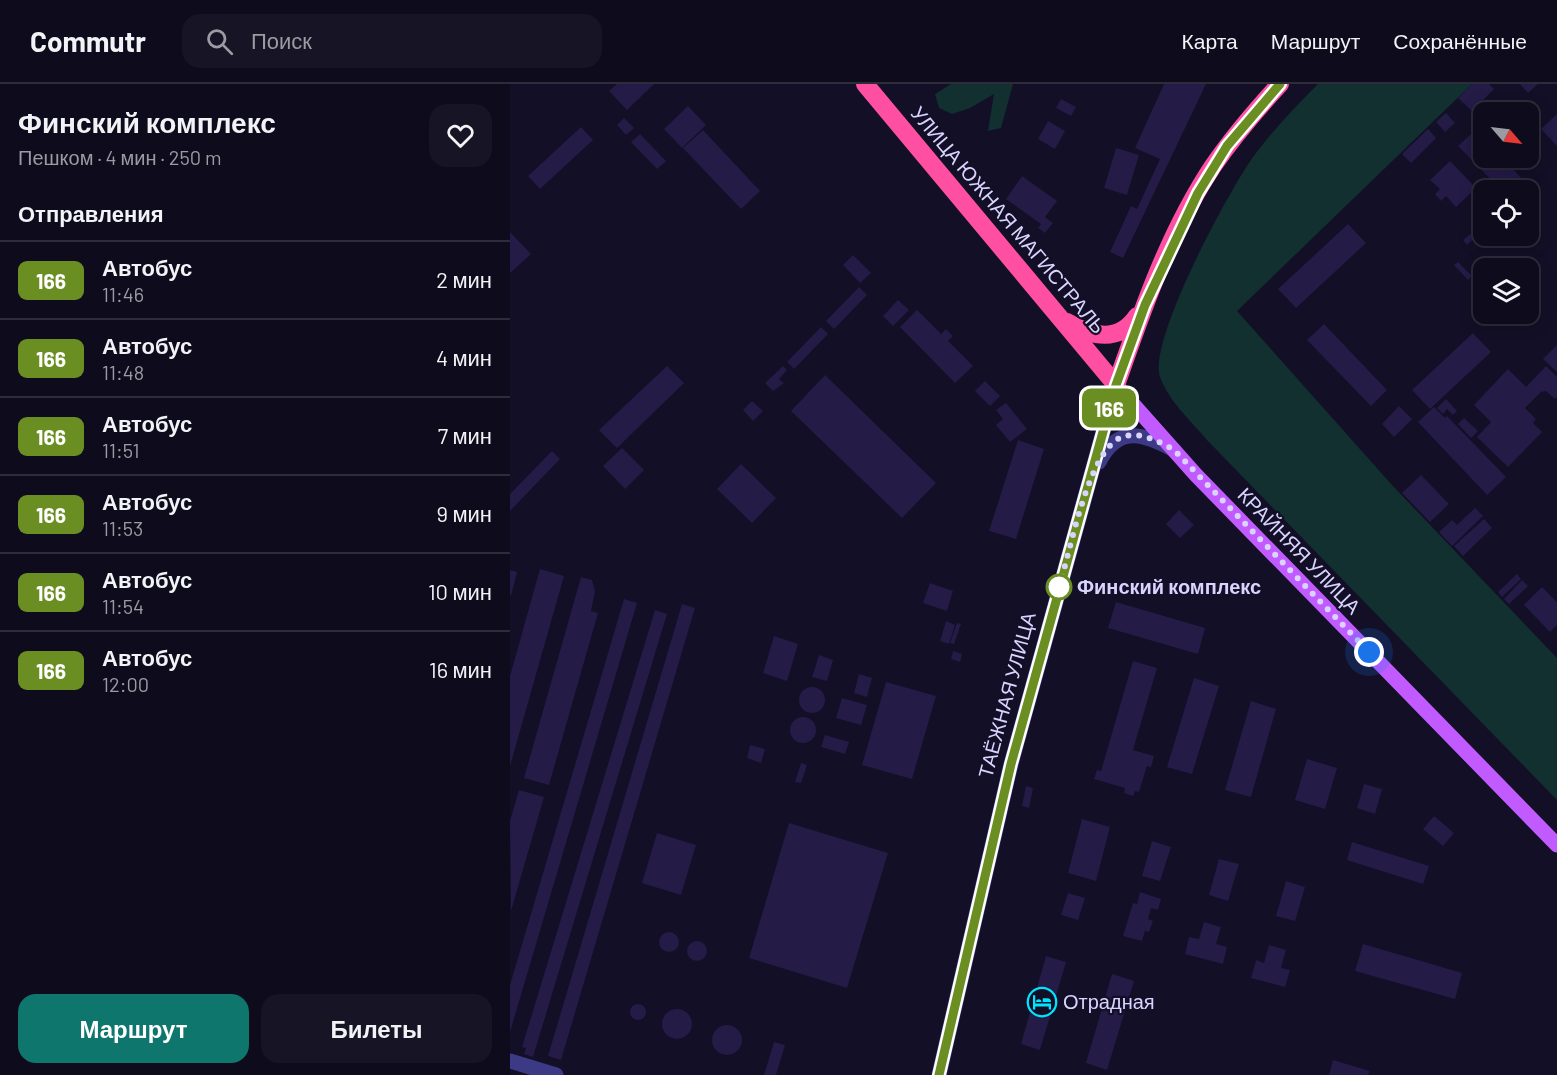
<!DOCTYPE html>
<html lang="ru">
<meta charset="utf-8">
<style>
body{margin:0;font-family:Barlow,sans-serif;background:#171425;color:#f1f3f6;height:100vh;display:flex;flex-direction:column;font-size:22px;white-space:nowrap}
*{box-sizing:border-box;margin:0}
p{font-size:20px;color:#9b9ba3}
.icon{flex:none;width:33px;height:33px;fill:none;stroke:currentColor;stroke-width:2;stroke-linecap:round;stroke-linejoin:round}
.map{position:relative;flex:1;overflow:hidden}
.panel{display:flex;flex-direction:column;background:#0e0b1c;width:510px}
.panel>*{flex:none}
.badge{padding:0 12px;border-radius:9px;font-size:21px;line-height:39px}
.needle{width:39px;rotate:118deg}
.controls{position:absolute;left:963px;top:18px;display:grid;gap:12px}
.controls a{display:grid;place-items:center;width:66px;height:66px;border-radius:12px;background:#0e0b1c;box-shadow:0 3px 15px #0003,0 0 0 2px #2e2b3b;font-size:30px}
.you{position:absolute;width:30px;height:30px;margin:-15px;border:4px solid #fff;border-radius:50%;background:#1a73e8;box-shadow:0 0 0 9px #1a73e833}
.map>.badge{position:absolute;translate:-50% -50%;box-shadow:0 0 0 3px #fff}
h2{padding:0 18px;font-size:22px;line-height:54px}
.round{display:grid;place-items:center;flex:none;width:63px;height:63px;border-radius:18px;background:#171425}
.summary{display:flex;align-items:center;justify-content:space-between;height:102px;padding:0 18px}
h1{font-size:28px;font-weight:600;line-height:45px}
.button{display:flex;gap:12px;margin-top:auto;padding:12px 18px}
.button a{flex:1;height:69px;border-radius:18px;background:#0f766e;color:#fff;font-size:24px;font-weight:600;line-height:69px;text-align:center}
.button a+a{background:#171425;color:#f1f3f6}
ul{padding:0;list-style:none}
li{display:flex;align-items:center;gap:18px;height:78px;padding:0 18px;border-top:2px solid #2e2b3b}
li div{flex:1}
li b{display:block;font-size:22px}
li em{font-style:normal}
li .badge{min-width:66px;font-weight:700;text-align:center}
header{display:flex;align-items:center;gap:36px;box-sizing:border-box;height:84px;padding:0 30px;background:#0e0b1c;border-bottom:2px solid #2e2b3b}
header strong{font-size:28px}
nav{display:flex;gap:33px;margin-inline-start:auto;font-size:21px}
.search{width:420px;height:54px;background:#171425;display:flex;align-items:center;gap:15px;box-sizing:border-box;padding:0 21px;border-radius:18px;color:#9b9ba3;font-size:22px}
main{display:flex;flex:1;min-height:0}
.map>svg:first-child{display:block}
</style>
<header>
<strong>Commutr</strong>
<div class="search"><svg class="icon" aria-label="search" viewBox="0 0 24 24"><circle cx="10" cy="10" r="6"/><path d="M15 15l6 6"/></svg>Поиск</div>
<nav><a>Карта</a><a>Маршрут</a><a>Сохранённые</a></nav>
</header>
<main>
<section class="panel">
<div class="summary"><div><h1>Финский комплекс</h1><p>Пешком · 4 мин · 250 m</p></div><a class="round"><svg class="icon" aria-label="heart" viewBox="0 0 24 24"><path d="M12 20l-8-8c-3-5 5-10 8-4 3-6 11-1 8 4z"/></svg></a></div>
<h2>Отправления</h2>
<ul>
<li><span class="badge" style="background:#6b8e23;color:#fff">166</span><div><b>Автобус</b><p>11:46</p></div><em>2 мин</em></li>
<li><span class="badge" style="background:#6b8e23;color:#fff">166</span><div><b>Автобус</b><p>11:48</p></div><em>4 мин</em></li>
<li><span class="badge" style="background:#6b8e23;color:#fff">166</span><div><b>Автобус</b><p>11:51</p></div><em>7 мин</em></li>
<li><span class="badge" style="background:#6b8e23;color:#fff">166</span><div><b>Автобус</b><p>11:53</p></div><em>9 мин</em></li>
<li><span class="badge" style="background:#6b8e23;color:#fff">166</span><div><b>Автобус</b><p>11:54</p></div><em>10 мин</em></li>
<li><span class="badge" style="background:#6b8e23;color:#fff">166</span><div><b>Автобус</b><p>12:00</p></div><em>16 мин</em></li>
</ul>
<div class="button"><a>Маршрут</a><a>Билеты</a></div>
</section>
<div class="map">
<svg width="1047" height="991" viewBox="0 0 1047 991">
<rect width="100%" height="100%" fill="#130f26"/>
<path fill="#12302f" d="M 441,0 L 503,0 L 491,44 L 478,47 L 484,10 L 460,24 L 442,30 L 429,24 L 425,10 Z
M 808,0 L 962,0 L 727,227 L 882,401 L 1047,574 L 1047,716 L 696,355 C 681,337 658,316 650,293 C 638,256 718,109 741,76 C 761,48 784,24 808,0 Z"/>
<path fill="#241b47" d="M 107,0 L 144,0 L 117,26 L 99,7 Z
M 654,0 L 696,0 L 613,174 L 600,168 L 621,122 L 627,125 L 650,75 L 625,64 Z
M 962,0 L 979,0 L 984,5 L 962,27 L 948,14 Z
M 1010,0 L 1028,0 L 1018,9 Z
M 551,15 L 566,23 L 561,32 L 546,24 Z
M 178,22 L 196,41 L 172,64 L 154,45 Z
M 936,29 L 945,39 L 935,48 L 926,38 Z
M 1047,30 L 1047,62 L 1031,45 Z
M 114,34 L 124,44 L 116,51 L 107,41 Z
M 538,37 L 555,47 L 545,65 L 528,55 Z
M 974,38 L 974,74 L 992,74 L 1025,108 L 1018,114 L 1018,106 L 991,106 L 948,62 Z
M 71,43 L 83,56 L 30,105 L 18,92 Z
M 918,45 L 926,54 L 901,79 L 892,70 Z
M 193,46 L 250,107 L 231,125 L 173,64 Z
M 130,50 L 156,77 L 147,85 L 121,58 Z
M 606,64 L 629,71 L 617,111 L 594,104 Z
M 940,77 L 966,104 L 946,123 L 936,112 L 931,117 L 925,110 L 930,105 L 920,96 Z
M 512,92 L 547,117 L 535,133 L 543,139 L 535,149 L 528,144 L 531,140 L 496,115 Z
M 838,140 L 856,159 L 786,224 L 768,205 Z
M 969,143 L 971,148 L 957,161 L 953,156 Z
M 0,148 L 21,170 L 0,189 Z
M 343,171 L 361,189 L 350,199 L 333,181 Z
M 948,178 L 962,192 L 958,196 L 944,181 Z
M 349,203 L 357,211 L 324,245 L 316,237 Z
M 388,216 L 399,226 L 383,242 L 373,232 Z
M 407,226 L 431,250 L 436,245 L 443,252 L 438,257 L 463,282 L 445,299 L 390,243 Z
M 814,240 L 877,306 L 861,322 L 797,256 Z
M 311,243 L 318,250 L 284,285 L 277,278 Z
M 963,249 L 981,268 L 920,325 L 902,306 Z
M 1047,261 L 1047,288 L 1033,275 Z
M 157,282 L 174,299 L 107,364 L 89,346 Z
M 273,282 L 277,286 L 269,295 L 274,299 L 263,307 L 255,299 Z
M 1036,282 L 1047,293 L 1047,313 L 1045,315 L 1036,307 L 1031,308 L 1015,324 L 1026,335 L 1023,339 L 1032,348 L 998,383 L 967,353 L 981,338 L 964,321 L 998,285 L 1016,303 Z
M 315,291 L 426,399 L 392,434 L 281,327 Z
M 475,297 L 490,312 L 480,322 L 465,307 Z
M 936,315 L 947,327 L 943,331 L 937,325 L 933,330 L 927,324 Z
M 242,317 L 253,327 L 243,337 L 233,326 Z
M 496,319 L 517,345 L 500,358 L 486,341 L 493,335 L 486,326 Z
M 889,322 L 902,335 L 884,353 L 872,340 Z
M 924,323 L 935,334 L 937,332 L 996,393 L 977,411 L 908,338 Z
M 954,334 L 968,347 L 961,354 L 948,340 Z
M 508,356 L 534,365 L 506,455 L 479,447 Z
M 112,364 L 134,386 L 115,405 L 93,382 Z
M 42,367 L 50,375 L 0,427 L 0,410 Z
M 231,380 L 266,414 L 242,439 L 207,405 Z
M 911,391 L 939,420 L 920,438 L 892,409 Z
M 965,424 L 973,432 L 942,462 L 929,448 L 942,436 L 947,441 Z
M 669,426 L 684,441 L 670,454 L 656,440 Z
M 974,435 L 982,444 L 953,472 L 944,462 Z
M 30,485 L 54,492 L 0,682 L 0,592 Z
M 0,486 L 7,488 L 1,512 L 0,511 Z
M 1007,490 L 1011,495 L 992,513 L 988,508 Z
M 71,493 L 82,496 L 85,507 L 81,527 L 88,529 L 39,701 L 14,694 Z
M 1012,496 L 1018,502 L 999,520 L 994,515 Z
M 420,499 L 443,507 L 437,527 L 413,519 Z
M 1032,503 L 1047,518 L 1047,541 L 1040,548 L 1014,521 Z
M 114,515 L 127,519 L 0,948 L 0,901 Z
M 606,518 L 695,544 L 688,570 L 598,544 Z
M 172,520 L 185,524 L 51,976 L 38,972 Z
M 145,526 L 157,530 L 23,973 L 14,970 L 16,964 L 12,963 Z
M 436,537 L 445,541 L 439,560 L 430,557 Z
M 447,539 L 451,540 L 444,560 L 440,559 Z
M 264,552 L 288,560 L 277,597 L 253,589 Z
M 443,567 L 452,570 L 450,578 L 441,575 Z
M 309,571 L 323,576 L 317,597 L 302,593 Z
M 623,577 L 647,584 L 623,666 L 644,672 L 641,683 L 637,682 L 629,708 L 625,707 L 623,712 L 614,709 L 615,704 L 584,695 L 587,686 L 591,687 Z
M 349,590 L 362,594 L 357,613 L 344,609 Z
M 684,594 L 709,602 L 682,690 L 657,683 Z
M 376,598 L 426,612 L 402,695 L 352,681 Z
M289 616a13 13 0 1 1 26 0a13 13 0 1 1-26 0Z
M 332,614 L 357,621 L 351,641 L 326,634 Z
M 741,617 L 766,625 L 741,713 L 715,706 Z
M280 646a13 13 0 1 1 26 0a13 13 0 1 1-26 0Z
M 315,651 L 339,658 L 335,670 L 311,663 Z
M 240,661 L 255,665 L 251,679 L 237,674 Z
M 797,675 L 827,684 L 815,725 L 785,716 Z
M 291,679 L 297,681 L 291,699 L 285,698 Z
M 854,700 L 872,705 L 865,730 L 847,724 Z
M 516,702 L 523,704 L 519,724 L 512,722 Z
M 9,706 L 34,713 L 1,827 L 0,737 Z
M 924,732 L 944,749 L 933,762 L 913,745 Z
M 572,735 L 600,743 L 586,797 L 558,789 Z
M 279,739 L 378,769 L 337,904 L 239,874 Z
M 147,749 L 186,761 L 171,811 L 132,799 Z
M 642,757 L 661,763 L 650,797 L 632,792 Z
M 842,758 L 919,782 L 913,800 L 837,776 Z
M 709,775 L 729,780 L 718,817 L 699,811 Z
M 776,797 L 795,803 L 785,837 L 766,832 Z
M 630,808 L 651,815 L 648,826 L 641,824 L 638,835 L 643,837 L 639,848 L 635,847 L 632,857 L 613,852 L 623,819 L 627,820 Z
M 558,809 L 575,814 L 568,836 L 551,831 Z
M 694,838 L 711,843 L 706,860 L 717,863 L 713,880 L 675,870 L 679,853 L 689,855 Z
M149 858a10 10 0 1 1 20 0a10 10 0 1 1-20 0Z
M177 867a10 10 0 1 1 20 0a10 10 0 1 1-20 0Z
M 853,860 L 952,889 L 945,915 L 845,887 Z
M 759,861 L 776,866 L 771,884 L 780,886 L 775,903 L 741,894 L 746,876 L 754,879 Z
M 536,872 L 556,878 L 530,966 L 511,960 Z
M 602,890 L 624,897 L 597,986 L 576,979 Z
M120 928a8 8 0 1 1 16 0a8 8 0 1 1-16 0Z
M152 940a15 15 0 1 1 30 0a15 15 0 1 1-30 0Z
M202 956a15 15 0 1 1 30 0a15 15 0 1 1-30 0Z
M 264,958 L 275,961 L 266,991 L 254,991 Z
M 823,976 L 860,987 L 858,991 L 819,991 Z"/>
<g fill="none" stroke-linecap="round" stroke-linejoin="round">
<path stroke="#3d3a85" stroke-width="15" d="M 589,378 C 608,341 633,349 664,366
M 0,977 L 46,991
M 429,991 L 501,680 L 606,301"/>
<path stroke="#c25bff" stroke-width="15" d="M 606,301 L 686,391 L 1047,761"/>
<path stroke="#ff4fa3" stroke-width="18" d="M 355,0 L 606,301
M 557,238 C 582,253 609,259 627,232
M 606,301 C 632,227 659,148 703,82 C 723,53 746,26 770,0"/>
</g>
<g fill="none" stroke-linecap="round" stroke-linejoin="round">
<g stroke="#fff" stroke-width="14">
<path id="line" d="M 429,991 L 501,680 L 606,301 L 635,221 L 688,109 L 717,62 L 770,0"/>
</g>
<use href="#line" stroke="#6b8e23" stroke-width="9"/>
<path stroke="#d9d4ff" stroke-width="6" stroke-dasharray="0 10.8" d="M 549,503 C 560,470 578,365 612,353 C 630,347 648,357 664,366 L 859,568"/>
</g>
<defs>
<g id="hotel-ring" transform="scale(1.5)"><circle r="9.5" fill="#130f26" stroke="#00e5ff" stroke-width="1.5"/><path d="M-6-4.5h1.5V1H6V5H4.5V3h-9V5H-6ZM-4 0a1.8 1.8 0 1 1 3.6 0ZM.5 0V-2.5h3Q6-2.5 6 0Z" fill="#00e5ff"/></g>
</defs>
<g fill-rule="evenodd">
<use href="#hotel-ring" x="532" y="918"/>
</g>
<circle fill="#fff" stroke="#6b8e23" stroke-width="3" cx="549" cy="503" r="12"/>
<g text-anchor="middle" stroke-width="4.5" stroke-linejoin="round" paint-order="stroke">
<g font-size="20" fill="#d9d4ff" stroke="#130f26">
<text transform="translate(498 136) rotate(50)" y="7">УЛИЦА ЮЖНАЯ МАГИСТРАЛЬ</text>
<text transform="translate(789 467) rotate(46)" y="7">КРАЙНЯЯ УЛИЦА</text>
<text transform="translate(497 611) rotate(-75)" y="7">ТАЁЖНАЯ УЛИЦА</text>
</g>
<g font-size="20" font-weight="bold" fill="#d9d4ff" stroke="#130f26" text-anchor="start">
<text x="567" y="510">Финский комплекс</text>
</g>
<g font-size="20" fill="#d9d4ff" stroke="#130f26" text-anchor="start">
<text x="553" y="925">Отрадная</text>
</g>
</g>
</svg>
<div class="controls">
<a><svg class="needle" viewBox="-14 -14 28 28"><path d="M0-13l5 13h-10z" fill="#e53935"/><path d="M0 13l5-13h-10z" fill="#9b9ba3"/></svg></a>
<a><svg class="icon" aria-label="locate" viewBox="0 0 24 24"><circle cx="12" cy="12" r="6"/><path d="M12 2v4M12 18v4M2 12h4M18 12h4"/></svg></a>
<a><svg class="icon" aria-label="layers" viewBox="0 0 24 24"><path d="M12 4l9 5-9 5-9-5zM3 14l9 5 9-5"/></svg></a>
</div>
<div class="you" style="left:859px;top:568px"></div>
<b class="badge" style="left:599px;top:324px;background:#6b8e23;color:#fff">166</b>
</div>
</main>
